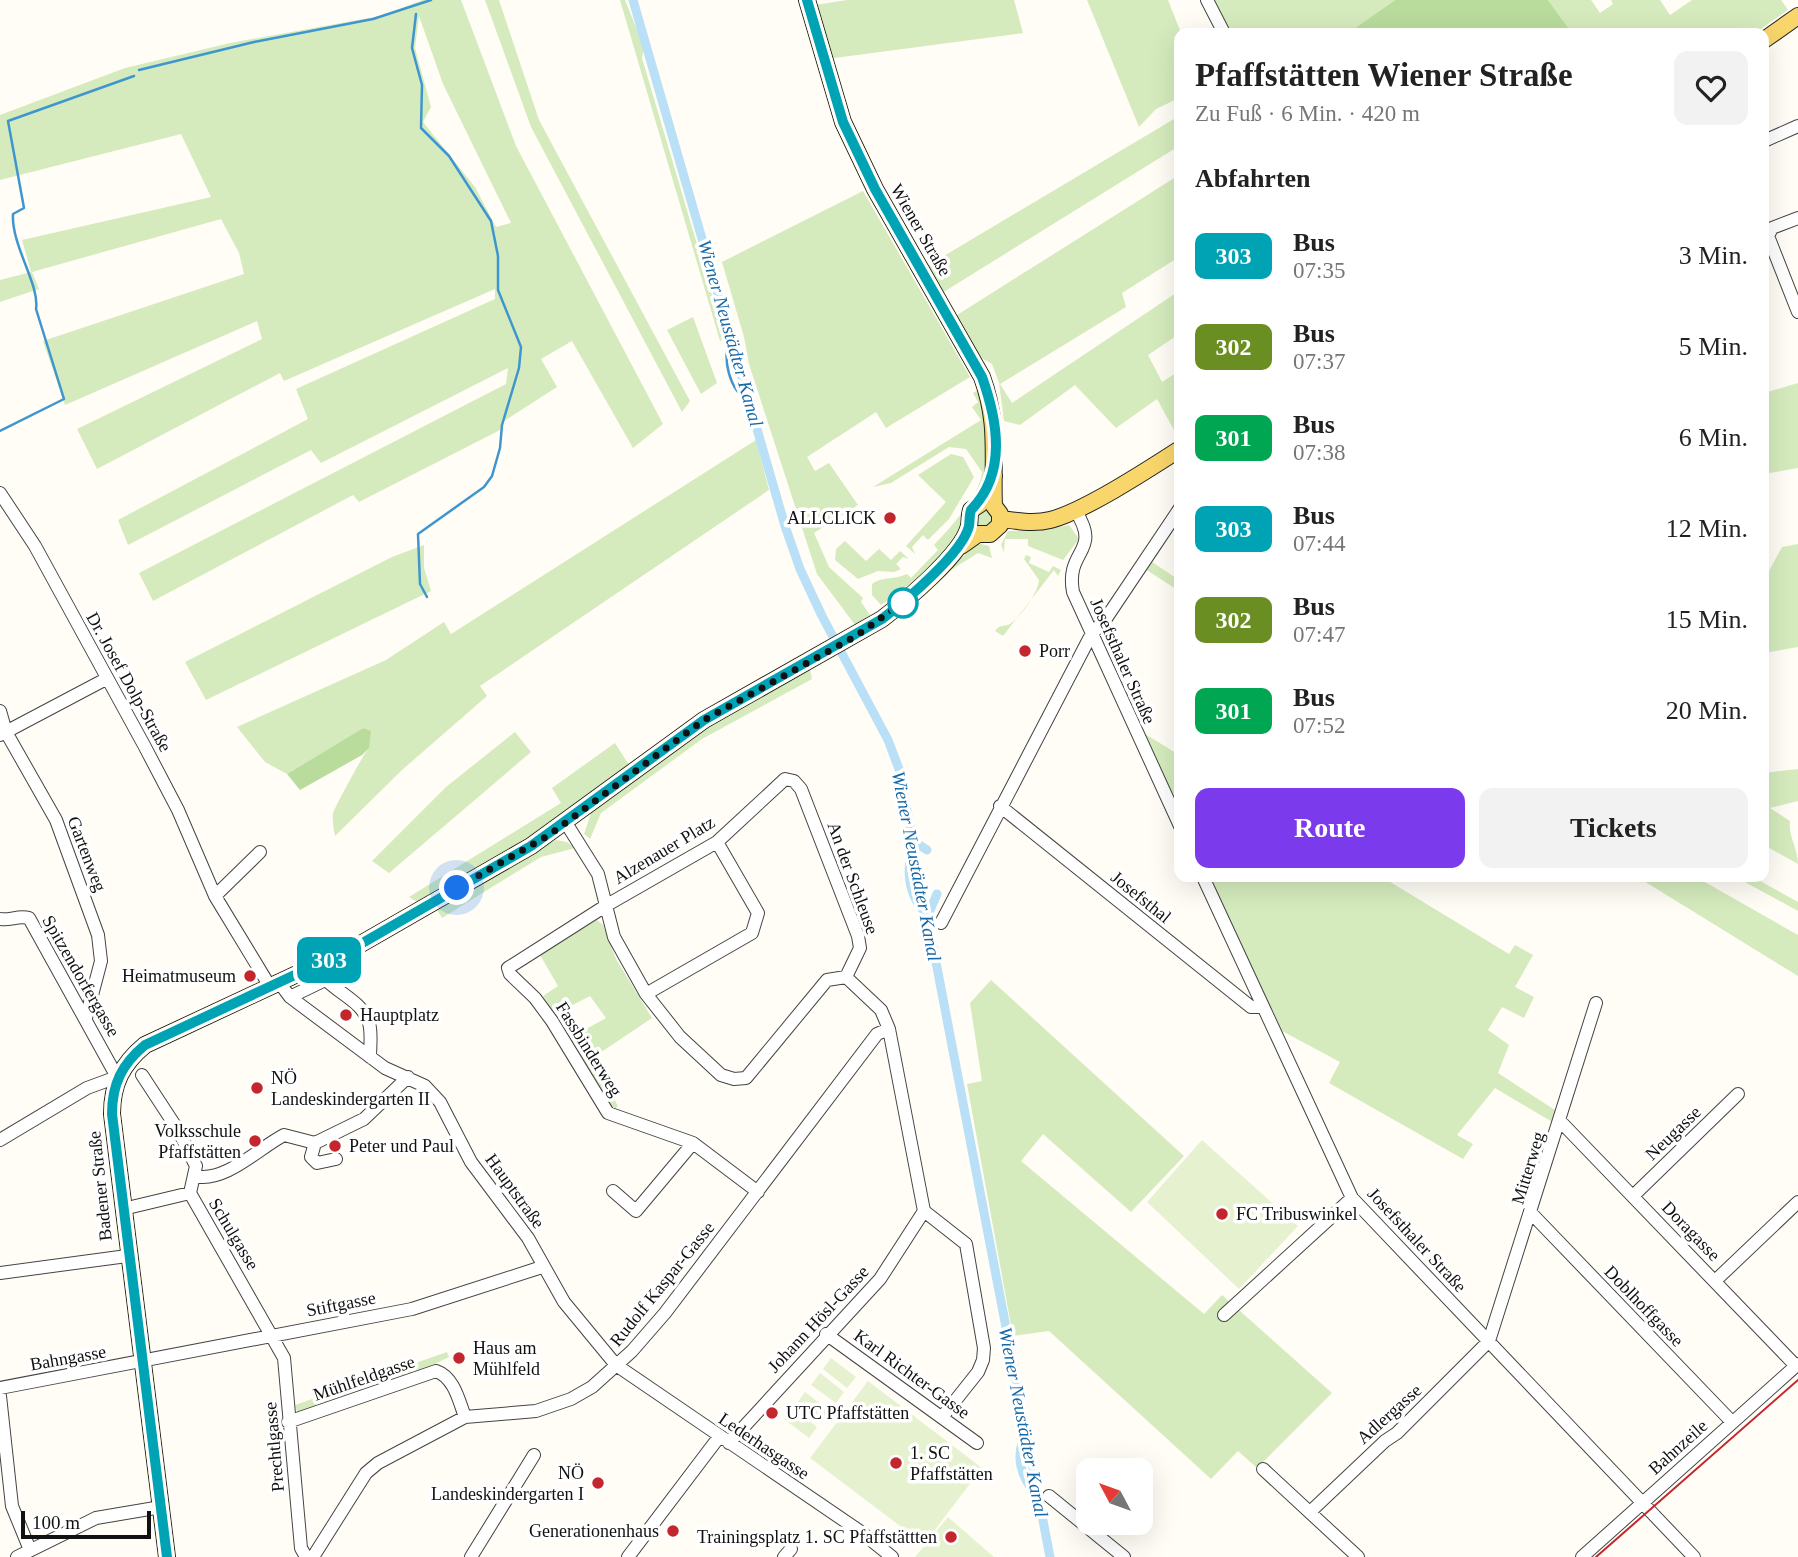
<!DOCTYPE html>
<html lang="de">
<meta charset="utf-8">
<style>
body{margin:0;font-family:"Times New Roman",serif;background:#f2f2f2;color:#222;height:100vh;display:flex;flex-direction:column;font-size:26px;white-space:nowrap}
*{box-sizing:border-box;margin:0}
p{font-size:23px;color:#767676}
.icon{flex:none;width:38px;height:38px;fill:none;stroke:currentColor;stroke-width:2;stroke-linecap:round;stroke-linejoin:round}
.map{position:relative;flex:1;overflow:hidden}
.details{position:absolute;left:1174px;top:28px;width:595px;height:854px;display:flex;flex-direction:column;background:#fff;border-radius:14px;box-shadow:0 7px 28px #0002}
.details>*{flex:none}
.badge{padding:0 14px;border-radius:10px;font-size:24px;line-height:46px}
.needle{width:46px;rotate:311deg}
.tools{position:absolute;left:1076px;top:1458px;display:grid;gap:14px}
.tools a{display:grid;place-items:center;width:77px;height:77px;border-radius:14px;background:#fff;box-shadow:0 7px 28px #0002;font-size:35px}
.scale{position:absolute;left:21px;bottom:18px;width:130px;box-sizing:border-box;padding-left:7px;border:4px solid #111;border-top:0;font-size:19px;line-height:24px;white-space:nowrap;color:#111;-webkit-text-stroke:5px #fff;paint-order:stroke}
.you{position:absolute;width:35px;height:35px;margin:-18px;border:5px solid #fff;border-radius:50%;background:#1a73e8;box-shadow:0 0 0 10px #1a73e833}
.map>.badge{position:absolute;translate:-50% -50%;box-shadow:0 0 0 4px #fff}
h2{padding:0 21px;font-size:26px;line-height:63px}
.round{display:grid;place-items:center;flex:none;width:74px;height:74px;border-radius:14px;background:#f2f2f2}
.head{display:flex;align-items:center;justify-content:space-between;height:119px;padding:0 21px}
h1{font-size:33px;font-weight:700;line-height:52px}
.primary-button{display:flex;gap:14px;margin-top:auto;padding:14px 21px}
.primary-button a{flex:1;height:80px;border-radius:14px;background:#7c3aed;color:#fff;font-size:28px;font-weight:700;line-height:80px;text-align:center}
.primary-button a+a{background:#f2f2f2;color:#222}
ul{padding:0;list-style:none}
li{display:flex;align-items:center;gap:21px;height:91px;padding:0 21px}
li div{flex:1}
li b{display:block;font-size:26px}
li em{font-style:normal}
li .badge{min-width:77px;font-weight:700;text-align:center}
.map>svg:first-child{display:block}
</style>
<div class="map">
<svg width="1798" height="1557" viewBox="0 0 1798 1557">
<rect width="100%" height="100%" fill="#fffdf5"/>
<path fill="#d5ebbd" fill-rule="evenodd" d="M 423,0 L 461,0 L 516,146 L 663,424 L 633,448 L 572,341 L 541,359 L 557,387 L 504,421 L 502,429 L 359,502 L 353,495 L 153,601 L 139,573 L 506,384 L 508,368 L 321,463 L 311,450 L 128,545 L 118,520 L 308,419 L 296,389 L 495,299 L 495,289 L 284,381 L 280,373 L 97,469 L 77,429 L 262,339 L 257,321 L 65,405 L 43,341 L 244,274 L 239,253 L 221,219 L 32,272 L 39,289 L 0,302 L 0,280 L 31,272 L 22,240 L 211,197 L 181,134 L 0,180 L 0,115 L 125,68 L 230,43 L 380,16 ZM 419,16 L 443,84 L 511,223 L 496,227 L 475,187 L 423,122 L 431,107 L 415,48 Z
M 485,0 L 499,0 L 539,120 L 690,401 L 682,412 L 531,127 Z
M 620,0 L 625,0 L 644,47 L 642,58 L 725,339 L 720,341 Z
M 847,0 L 1014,0 L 1023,33 L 827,59 L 815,5 Z
M 1087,0 L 1168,0 L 1181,33 L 1179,98 L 1156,109 L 1139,127 Z
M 1212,0 L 1395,0 L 1348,33 L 1229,33 Z
M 1548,0 L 1591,0 L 1600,13 L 1613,4 L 1611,0 L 1660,0 L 1670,15 L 1692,0 L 1781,0 L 1788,10 L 1755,33 L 1572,33 Z
M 1179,116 L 1179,146 L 942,293 L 927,266 Z
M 1179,175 L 1179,257 L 1122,293 L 1126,307 L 1000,384 L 1012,403 L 1179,291 L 1179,334 L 1148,355 L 1162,382 L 1179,371 L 1179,439 L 1157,399 L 1116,428 L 1075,385 L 1020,425 L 1004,421 L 999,383 L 992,364 L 976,355 L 954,317 Z
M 863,191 L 970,377 L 886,428 L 876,412 L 807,457 L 815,471 L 829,463 L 858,505 L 814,533 L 829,567 L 863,598 L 861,602 L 870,615 L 855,625 L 817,574 L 749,364 L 744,337 L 722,262 Z
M 693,317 L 717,383 L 701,394 L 667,330 Z
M 1798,383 L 1798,468 L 1764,474 L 1764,393 Z
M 978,390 L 981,392 L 989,420 L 986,480 L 957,539 L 929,570 L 881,605 L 872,595 L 872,584 C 882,576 895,580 907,574 L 911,578 L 938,550 L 934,545 C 950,528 980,496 982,472 L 966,449 L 949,447 L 891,483 L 873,487 L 981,420 L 972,407 L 978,402 L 973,393 Z
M 756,440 L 769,490 L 480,686 L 487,696 L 402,770 L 335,836 C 334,830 332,820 333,813 C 336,805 364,753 369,748 L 363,728 L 287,774 L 265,762 L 237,727 L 386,660 L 444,622 L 451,634 Z
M 951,454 L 963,457 L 974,477 L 949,519 L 928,540 L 923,535 L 912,547 L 915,554 L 906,546 L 946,502 L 918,475 Z
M975 519a10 10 0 1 1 20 0a10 10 0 1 1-20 0Z
M 1069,525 L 1079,539 L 1063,560 L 1028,546 L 1028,539 L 1005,539 L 1004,552 L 1001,545 L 1008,531 L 1038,531 Z
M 845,541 L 866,561 L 879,549 L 891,560 L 900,551 L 909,559 L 903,557 L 896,564 L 901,569 L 894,572 L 878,571 L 858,579 L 835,560 L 836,549 Z
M 977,543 L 989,546 L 992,558 L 978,553 L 943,575 Z
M 1798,544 L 1798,647 L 1764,653 L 1764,580 L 1782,547 Z
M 424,545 L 424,568 L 431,591 L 206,700 L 185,662 L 392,557 Z
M 1026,555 L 1031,557 L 1029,563 L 1049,572 L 1053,566 L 1061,570 L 1058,576 L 1054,570 L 1003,636 L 995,631 C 1001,623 1002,628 1010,624 C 1021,617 1038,593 1039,580 L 1024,559 Z
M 1149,560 L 1179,580 L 1179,591 L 1142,567 Z
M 810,669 L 812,679 L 702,739 L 601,813 L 590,839 L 584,834 L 591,813 L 675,748 L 721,717 Z
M 515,732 L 531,752 L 389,873 L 372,861 L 446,787 Z
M 1142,732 L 1179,755 L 1179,815 Z
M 615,743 L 629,765 L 533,836 L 420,904 L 409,897 L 561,803 L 552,788 Z
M 1798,769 L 1798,801 L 1770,808 L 1790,821 C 1788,837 1798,848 1798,864 L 1764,845 L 1764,773 Z
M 556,840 L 567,842 L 575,848 L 541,857 L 442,918 L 436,908 L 504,867 Z
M 1209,877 L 1382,877 L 1509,954 L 1515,945 L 1533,955 L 1515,987 L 1534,997 L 1524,1018 L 1502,1007 L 1488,1030 L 1509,1045 L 1498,1073 L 1558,1112 L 1554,1123 L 1495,1088 L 1457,1135 L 1473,1144 L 1463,1159 L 1329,1083 L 1340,1062 L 1282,1031 Z
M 1696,877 L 1798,935 L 1798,976 L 1639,878 Z
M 1736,877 L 1753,877 L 1798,902 L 1798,911 Z
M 597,920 L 603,925 L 616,959 L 652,1018 L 591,1059 L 618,1106 L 611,1112 L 570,1038 L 606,1018 L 590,996 L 555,1014 L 543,996 L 558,986 L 540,955 Z
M 991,980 L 1184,1156 L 1131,1212 L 1043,1134 L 1021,1161 L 1204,1314 L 1222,1295 L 1332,1393 L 1257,1468 L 1238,1451 L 1211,1479 L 1049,1331 L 1013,1336 L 967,1084 L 982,1081 L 970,1003 Z
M 447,1352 L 449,1357 L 419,1372 L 298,1415 L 295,1405 Z"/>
<path fill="#b9dc9c" d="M 1395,0 L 1548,0 L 1572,33 L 1348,33 Z
M 363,728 L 371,731 L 369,748 L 362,755 L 300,790 L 287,774 Z"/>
<path fill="#e6f2cf" d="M 1202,1140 L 1298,1226 L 1239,1289 L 1147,1202 Z
M 831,1358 L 856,1377 L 847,1388 L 823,1369 Z
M 820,1373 L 844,1392 L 836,1403 L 811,1385 Z
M 868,1381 L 982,1468 L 924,1544 L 810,1458 Z
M 805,1392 L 830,1411 L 821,1422 L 797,1403 Z
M 793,1408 L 817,1427 L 809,1438 L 784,1419 Z
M 948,1517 L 994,1557 L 915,1557 Z"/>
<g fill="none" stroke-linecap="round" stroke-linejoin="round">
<path stroke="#3f96cf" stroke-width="2.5" d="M 416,14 L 412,48 L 422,85 L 421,128 L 449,156 L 491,221 L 498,256 L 498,290 L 521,347 L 519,368 L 502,425 L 500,448 L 492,476 L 484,487 L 418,534 L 420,584 L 427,597
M 139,70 L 254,42 L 373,19 L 431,0
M 730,335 C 722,359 728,389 750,403
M 0,431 L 64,399 L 36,309 C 40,285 11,245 13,214 L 24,208 L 8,121 L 134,76"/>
<path stroke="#b9e0f7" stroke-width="9" d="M 633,0 L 785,526 L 800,569 L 822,616 L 888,740 L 899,769 L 1050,1557
M 927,850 L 915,842 C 905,867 907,896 928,915 L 937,894
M 1027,1432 C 1014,1454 1020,1479 1038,1495"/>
<g stroke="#444" stroke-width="14">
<path id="minor" d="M 1207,0 L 1224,33
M 1764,141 L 1798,126
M 1798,218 L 1772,228 L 1768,236 L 1798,312
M 0,493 L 35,546 L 145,747 L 178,810 L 215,896 L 269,985
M 1075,510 C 1103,553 1065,548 1073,592 L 1180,826
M 0,711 L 6,732 L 56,820 L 98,935 L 101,961 L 86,1018
M 0,735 L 106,679
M 1000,806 L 1251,1007 L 1263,1007
M 566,823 L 598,874 L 614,937 L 646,994 L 680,1037 L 721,1075 L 734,1079 L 746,1078 L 827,980 L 846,977 L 881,1010 L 889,1029 L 924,1211 L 966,1244 L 984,1348 L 983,1360 L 978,1372 L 943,1416
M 1203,877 L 1352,1198 L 1694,1557
M 215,896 L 260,852
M 0,919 C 10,921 18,915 29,918 L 117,1077 L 87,1088 L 0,1140
M 941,923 L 1091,635 L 1107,617 L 1180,508
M 316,966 C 329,992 361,997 369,1023 C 372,1033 370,1046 370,1057
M 278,981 L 290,997 L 385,1068 L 425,1086 L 440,1102 L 471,1162 L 528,1238 L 564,1302 L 616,1365 L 861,1532 L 892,1557
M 646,994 L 752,933 L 758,913 L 717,842
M 290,997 L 323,981
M 142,1075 L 178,1130 L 196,1166 L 190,1193 L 284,1358 L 301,1548 L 306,1557
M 1560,1121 L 1796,1366
M 315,1143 L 364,1119 L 408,1077
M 195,1176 C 225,1183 259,1148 284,1135 L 315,1143 L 311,1157 L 317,1163 L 336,1159
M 613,1191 L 636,1211 L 693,1143
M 758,1192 L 693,1143 L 608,1113 L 552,1021 L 535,998 L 510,974 L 508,968 L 607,905 L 717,842 L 785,779 L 794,781 L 801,789 L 858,936 L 860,948 L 846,977
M 1633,1196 L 1738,1094
M 123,1209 L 190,1193
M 1532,1214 L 1732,1422
M 0,1273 L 127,1256
M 1715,1281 L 1798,1202
M 1224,1315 L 1352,1198
M 826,1334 L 977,1443
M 0,1388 L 412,1309 L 542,1267
M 0,1396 L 12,1506 L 30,1550
M 288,1422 L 436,1371 C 454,1377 459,1401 465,1417
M 729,1443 L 880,1279 L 924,1211
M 1263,1469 L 1358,1557
M 1049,1496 L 1124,1557
M 1310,1512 L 1385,1441 L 1397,1433 L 1489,1341 L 1596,1003
M 17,1557 L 96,1518 L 161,1507
M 313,1557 L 366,1473 L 378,1463 L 465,1417 L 536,1411 L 571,1399 L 592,1387 L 632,1351 L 665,1313 L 877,1034 L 889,1029
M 471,1557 L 534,1455
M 628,1557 L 719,1437
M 784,1557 L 791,1549
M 1582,1557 L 1798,1364"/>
</g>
<g stroke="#222" stroke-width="18">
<path id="major" d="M 807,0 L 843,122 L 875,189 L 982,377 C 999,424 992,457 994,506 L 1000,514 L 1000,525 L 990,534 L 978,534 L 961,546
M 1764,40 L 1798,16
M 1001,519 C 1017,521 1034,524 1050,520 C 1083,512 1149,469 1180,449
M 167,1557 L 112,1114 C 112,1084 122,1064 145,1045 L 359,945 L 531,846 L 704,720 L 882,619 C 904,602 963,554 969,526 C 970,520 969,516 971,510 L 980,504 L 994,476"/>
</g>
<use href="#minor" stroke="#fff" stroke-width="12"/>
<use href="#major" stroke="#f9d66b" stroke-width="16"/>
<path stroke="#c4262e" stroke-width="2" d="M 1596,1557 L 1798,1380"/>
</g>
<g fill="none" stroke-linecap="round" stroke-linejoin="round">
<g stroke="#fff" stroke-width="16">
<path id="line" d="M 167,1557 L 112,1114 C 112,1084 122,1064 145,1045 L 359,945 L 531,846 L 704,720 L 882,619 C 904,602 963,553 969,526 C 970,520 969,516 971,510 C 1007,473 998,422 982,377 L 875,189 L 843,122 L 807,0"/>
</g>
<use href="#line" stroke="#00a3b4" stroke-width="10"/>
<path stroke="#111" stroke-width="7" stroke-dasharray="0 12.6" d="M 457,888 L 549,835 L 704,720 L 856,636 L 906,600 L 903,603"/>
</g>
<g fill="#c4262e" stroke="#fff" stroke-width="2.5">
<circle cx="890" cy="518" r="7"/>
<circle cx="1025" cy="651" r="7"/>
<circle cx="250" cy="976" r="7"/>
<circle cx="346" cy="1015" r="7"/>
<circle cx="257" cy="1088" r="7"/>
<circle cx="255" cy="1141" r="7"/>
<circle cx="335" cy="1146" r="7"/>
<circle cx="1222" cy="1214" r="7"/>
<circle cx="459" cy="1358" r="7"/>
<circle cx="772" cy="1413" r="7"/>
<circle cx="896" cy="1463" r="7"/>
<circle cx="598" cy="1483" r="7"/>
<circle cx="673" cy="1531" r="7"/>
<circle cx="951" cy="1537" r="7"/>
</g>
<circle fill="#fff" stroke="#00a3b4" stroke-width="3.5" cx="903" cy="603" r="14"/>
<g text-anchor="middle" stroke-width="7" stroke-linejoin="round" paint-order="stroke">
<g font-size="18" fill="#111" stroke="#fff">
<text transform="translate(921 230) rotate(60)" y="6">Wiener Straße</text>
<text transform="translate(1123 661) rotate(66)" y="6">Josefsthaler Straße</text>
<text transform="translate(129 682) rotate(61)" y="6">Dr. Josef Dolp-Straße</text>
<text transform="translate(664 850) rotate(-31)" y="6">Alzenauer Platz</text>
<text transform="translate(87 854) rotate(69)" y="6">Gartenweg</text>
<text transform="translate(853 878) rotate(70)" y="6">An der Schleuse</text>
<text transform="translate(1141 897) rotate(39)" y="6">Josefsthal</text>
<text transform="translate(81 976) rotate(60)" y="6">Spitzendorfergasse</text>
<text transform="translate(589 1049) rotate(58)" y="6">Fassbinderweg</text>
<text transform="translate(1673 1133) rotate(-44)" y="6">Neugasse</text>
<text transform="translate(1528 1168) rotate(-73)" y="6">Mitterweg</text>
<text transform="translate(100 1186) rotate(-96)" y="6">Badener Straße</text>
<text transform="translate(515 1191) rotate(54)" y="6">Hauptstraße</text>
<text transform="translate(1691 1231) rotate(46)" y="6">Doragasse</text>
<text transform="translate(234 1234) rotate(59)" y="6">Schulgasse</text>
<text transform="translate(1417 1240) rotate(47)" y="6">Josefsthaler Straße</text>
<text transform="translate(662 1284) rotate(-51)" y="6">Rudolf Kaspar-Gasse</text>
<text transform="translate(341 1304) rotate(-11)" y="6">Stiftgasse</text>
<text transform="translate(1644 1306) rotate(46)" y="6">Doblhoffgasse</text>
<text transform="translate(818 1319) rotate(-47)" y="6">Johann Hösl-Gasse</text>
<text transform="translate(68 1358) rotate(-10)" y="6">Bahngasse</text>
<text transform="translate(912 1374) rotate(36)" y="6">Karl Richter-Gasse</text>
<text transform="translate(364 1378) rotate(-19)" y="6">Mühlfeldgasse</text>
<text transform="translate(1389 1414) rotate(-42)" y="6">Adlergasse</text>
<text transform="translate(764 1446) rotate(34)" y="6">Lederhasgasse</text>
<text transform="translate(274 1447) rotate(-95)" y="6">Prechtlgasse</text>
<text transform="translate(1678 1447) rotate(-42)" y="6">Bahnzeile</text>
</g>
<g font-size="18" fill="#111" stroke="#fff" text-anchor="start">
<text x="876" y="524" text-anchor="end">ALLCLICK</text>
<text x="1039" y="657">Porr</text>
<text x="236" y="982" text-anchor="end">Heimatmuseum</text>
<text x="360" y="1021">Hauptplatz</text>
<text x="271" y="1084">NÖ<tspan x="271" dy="21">Landeskindergarten II</tspan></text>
<text x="241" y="1137" text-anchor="end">Volksschule<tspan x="241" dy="21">Pfaffstätten</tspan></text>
<text x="349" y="1152">Peter und Paul</text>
<text x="1236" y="1220">FC Tribuswinkel</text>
<text x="473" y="1354">Haus am<tspan x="473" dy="21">Mühlfeld</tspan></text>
<text x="786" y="1419">UTC Pfaffstätten</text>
<text x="910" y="1459">1. SC<tspan x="910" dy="21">Pfaffstätten</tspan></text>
<text x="584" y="1479" text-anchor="end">NÖ<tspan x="584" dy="21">Landeskindergarten I</tspan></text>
<text x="659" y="1537" text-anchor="end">Generationenhaus</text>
<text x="937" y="1543" text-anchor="end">Trainingsplatz 1. SC Pfaffstättten</text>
</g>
<g font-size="19" font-style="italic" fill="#1768a6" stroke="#fff">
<text transform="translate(731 333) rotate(74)" y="7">Wiener Neustädter Kanal</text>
<text transform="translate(917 866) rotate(79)" y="7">Wiener Neustädter Kanal</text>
<text transform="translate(1024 1422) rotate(79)" y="7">Wiener Neustädter Kanal</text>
</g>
</g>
</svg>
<div class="tools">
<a><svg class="needle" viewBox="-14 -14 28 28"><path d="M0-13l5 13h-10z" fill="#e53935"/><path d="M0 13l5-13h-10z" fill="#767676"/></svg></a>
</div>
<div class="scale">100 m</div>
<div class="you" style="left:457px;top:888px"></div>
<b class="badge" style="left:329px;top:960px;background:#00a3b4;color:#fff">303</b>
<section class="details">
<div class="head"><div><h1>Pfaffstätten Wiener Straße</h1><p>Zu Fuß · 6 Min. · 420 m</p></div><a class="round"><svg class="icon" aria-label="heart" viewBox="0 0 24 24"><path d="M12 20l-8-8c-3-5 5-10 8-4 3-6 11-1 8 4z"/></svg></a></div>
<h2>Abfahrten</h2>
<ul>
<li><span class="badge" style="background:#00a3b4;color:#fff">303</span><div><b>Bus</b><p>07:35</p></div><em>3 Min.</em></li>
<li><span class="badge" style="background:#6b8e23;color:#fff">302</span><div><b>Bus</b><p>07:37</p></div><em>5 Min.</em></li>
<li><span class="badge" style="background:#00a651;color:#fff">301</span><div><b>Bus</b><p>07:38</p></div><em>6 Min.</em></li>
<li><span class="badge" style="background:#00a3b4;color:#fff">303</span><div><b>Bus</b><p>07:44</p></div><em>12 Min.</em></li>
<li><span class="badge" style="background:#6b8e23;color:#fff">302</span><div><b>Bus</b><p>07:47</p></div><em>15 Min.</em></li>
<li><span class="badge" style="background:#00a651;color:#fff">301</span><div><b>Bus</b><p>07:52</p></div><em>20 Min.</em></li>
</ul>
<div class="primary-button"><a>Route</a><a>Tickets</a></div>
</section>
</div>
